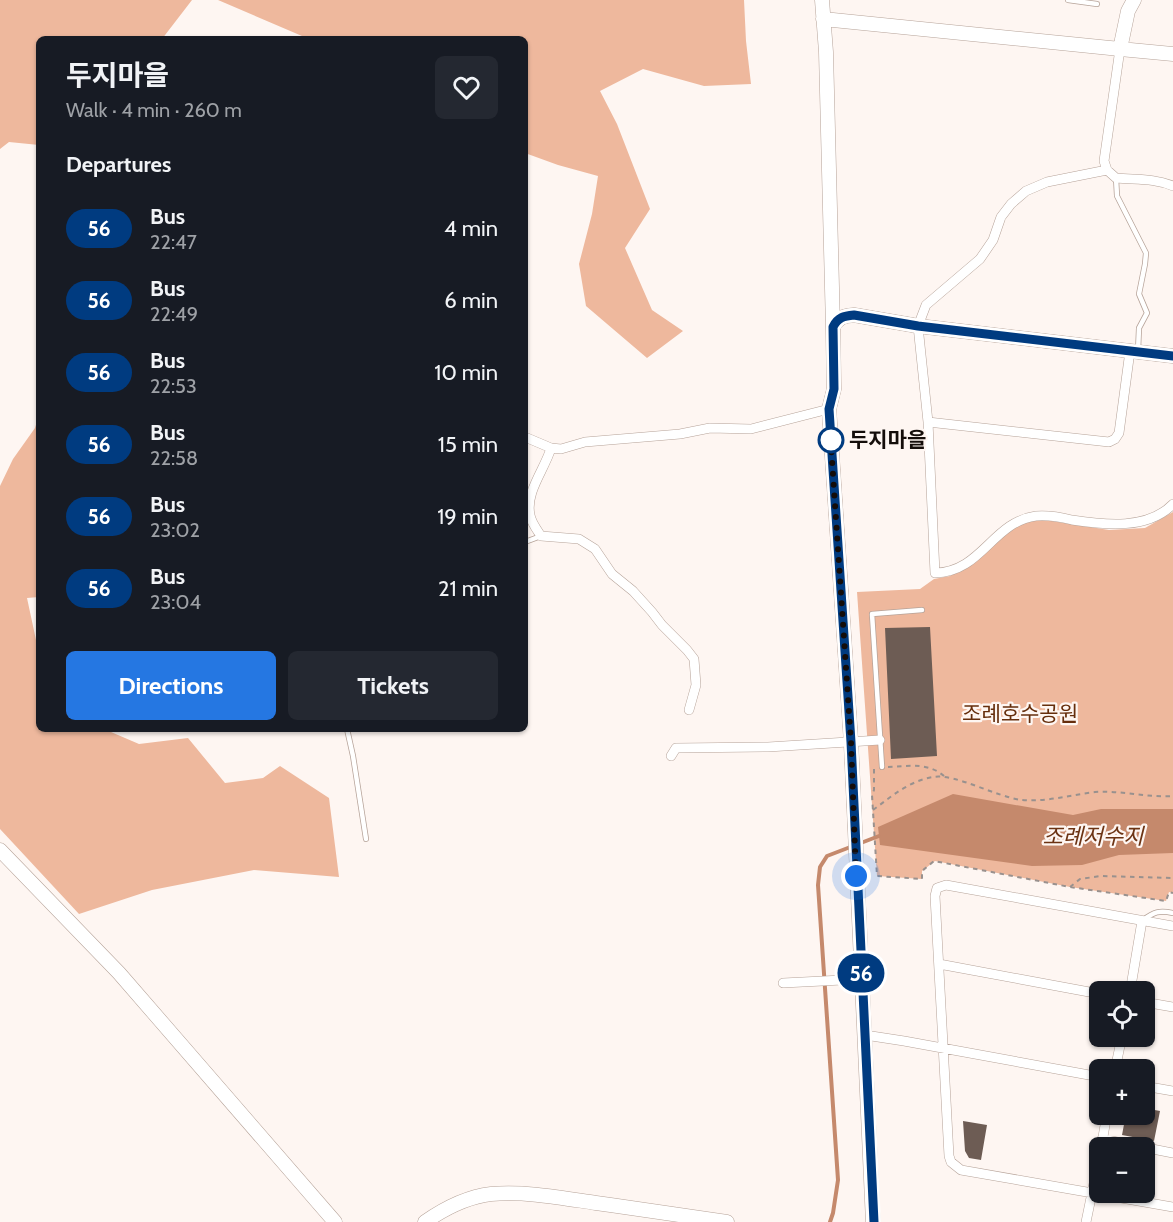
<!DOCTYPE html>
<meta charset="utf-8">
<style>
body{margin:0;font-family:Cabin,"Noto Sans KR",sans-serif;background:#242831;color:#f1f3f6;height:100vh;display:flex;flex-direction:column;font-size:22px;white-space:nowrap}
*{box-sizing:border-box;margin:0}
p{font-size:20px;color:#9ea1a6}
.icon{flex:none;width:33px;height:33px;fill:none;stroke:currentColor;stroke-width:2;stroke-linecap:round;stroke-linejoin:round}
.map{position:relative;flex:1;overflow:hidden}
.panel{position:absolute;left:36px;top:36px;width:492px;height:696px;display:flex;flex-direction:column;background:#171b24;border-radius:9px;box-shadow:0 2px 4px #0004}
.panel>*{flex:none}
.badge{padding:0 12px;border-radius:20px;font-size:21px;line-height:39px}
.tools{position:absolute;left:1089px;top:981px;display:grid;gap:12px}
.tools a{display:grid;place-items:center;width:66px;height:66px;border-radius:9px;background:#171b24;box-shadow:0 2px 4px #0004;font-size:30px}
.you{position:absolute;width:30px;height:30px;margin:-15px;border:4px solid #fff;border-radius:50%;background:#1a73e8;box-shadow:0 0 0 9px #1a73e833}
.map>.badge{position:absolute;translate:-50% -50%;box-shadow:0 0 0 3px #fff}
h2{padding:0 30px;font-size:22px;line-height:54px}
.round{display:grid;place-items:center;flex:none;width:63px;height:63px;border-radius:9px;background:#242831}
.overview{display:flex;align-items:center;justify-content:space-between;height:102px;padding:0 30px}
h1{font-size:28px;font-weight:700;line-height:45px}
.primary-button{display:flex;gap:12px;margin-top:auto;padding:12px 30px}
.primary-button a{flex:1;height:69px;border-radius:9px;background:#2577e2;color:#fff;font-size:24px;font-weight:700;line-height:69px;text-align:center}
.primary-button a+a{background:#242831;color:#f1f3f6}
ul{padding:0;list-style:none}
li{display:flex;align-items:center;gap:18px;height:72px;padding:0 30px}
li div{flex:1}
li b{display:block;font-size:22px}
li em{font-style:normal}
li .badge{min-width:66px;font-weight:700;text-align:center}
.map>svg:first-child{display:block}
</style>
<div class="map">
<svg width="1173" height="1222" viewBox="0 0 1173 1222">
<rect width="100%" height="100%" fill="#fef6f2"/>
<path fill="#eeb89d" d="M 0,0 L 192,0 L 162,39 L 39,39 L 39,145 L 9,142 L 0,149 Z
M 218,0 L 744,0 L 746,41 L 751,84 L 704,86 L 643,69 L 600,91 L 617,124 L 650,209 L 625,248 L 652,310 L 683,331 L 647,358 L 586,306 L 579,264 L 592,214 L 598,176 L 558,165 L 525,153 L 525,39 L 309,39 Z
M 39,415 L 39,597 L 27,598 L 39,654 L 39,729 L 104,729 L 139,744 L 188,738 L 225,783 L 263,778 L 280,766 L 329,798 L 339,877 L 254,870 L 152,890 L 79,914 L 0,829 L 0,486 L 13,459 L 35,428 Z
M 1173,512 L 1173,893 L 1169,892 L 1166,901 L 1070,887 L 935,861 L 922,871 L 922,879 L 877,876 L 857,592 L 920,589 L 934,579 L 950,576 L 1018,525 L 1039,519 L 1109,530 L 1145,528 Z"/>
<path fill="#c5896c" d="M 953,794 L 1073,815 L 1101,809 L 1173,809 L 1173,853 L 1119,855 L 1082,865 L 1032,866 L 880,845 L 878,827 Z"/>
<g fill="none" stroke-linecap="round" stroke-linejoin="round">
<path stroke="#c5896c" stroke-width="4" d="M 830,1222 L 833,1213 L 838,1180 L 818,885 L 820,867 L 827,856 L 879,836"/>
</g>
<path fill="#6d5c54" d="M 930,627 L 937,756 L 891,759 L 885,628 Z
M 1144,1108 L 1160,1111 L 1154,1141 L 1122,1135 L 1126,1114 L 1144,1114 Z
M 963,1121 L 987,1125 L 981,1160 L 969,1158 L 965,1151 Z"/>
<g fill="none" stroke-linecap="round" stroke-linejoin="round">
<g stroke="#b6a399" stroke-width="6">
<path id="lane" d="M 1068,0 L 1097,4
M 1116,178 L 1117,196 L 1146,253 L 1145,264 L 1139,294 L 1147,313 L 1139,328 L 1138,351
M 525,542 L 541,536
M 347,729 L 353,756 L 366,839
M 882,767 L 872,614 L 922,610
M 1143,920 C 1154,912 1159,910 1173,913"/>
</g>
<g stroke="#b6a399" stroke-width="10">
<path id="street" d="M 1120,49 L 1104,161 L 1107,170 L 1116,178 C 1136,180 1154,178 1173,186
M 1107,170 L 1047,182 L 1026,191 L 1011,204 L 1001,217 L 993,240 L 980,259 L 926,305 L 918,326 L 928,422 L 935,573 C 982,572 992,522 1036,516 C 1048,515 1060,517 1072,520 C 1105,525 1148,530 1173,504
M 928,422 L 1109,442 L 1115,439 L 1119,433 L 1130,351
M 525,437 L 551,448
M 689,710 L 696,685 L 694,659 L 687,650 L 662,625 L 652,612 L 633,591 L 612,574 L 595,549 L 579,539 L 541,536 C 537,530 531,522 530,515 C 525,492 545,469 551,448 L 561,449 L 585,442 L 680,434 L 710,428 L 751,429 L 829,409
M 671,756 L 676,748 L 768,747 L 880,740
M 1173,926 L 946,885 L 937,888 L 935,896 L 949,1156 L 951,1162 L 961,1170 L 1173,1207
M 939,964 L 1100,994
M 783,983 L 862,979
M 1130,992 L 1142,921
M 1144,1002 L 1173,1007
M 865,1035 L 904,1041 L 1100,1077
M 1115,1070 L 1122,1036
M 1144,1086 L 1173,1091
M 1102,1139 L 1173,1153
M 1101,1148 L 1107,1114
M 1086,1222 L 1100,1154"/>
</g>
<g stroke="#b6a399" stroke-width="15">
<path id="secondary" d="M 822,0 L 826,52 L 833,327
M 1134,0 L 1128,11 L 1120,49 L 1173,54
M 823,19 L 1120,49
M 0,850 L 119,973 L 335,1222
M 425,1222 C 445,1208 466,1197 491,1194 C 526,1191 562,1198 596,1203 C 640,1209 684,1216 727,1222
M 873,1222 L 851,742 L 829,409 L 834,389 L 833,327 C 838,317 844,316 854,315 L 918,326 L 1173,356"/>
</g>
<path stroke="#99918e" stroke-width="2" stroke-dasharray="4.5 4.5" stroke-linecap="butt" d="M 888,767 C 909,766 929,762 945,777
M 874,769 L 874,790 L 872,795 L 877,876 L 922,879 L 922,871 L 934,861 L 1070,887 L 1166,901 L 1169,892 L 1173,893
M 873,810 C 892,796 909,781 933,777 C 955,773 996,797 1022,800 C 1047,802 1070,795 1095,792 C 1121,790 1147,798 1173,796
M 1070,887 L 1080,879 L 1101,876 L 1173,878"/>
<use href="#lane" stroke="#fff" stroke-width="4.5"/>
<use href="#street" stroke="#fff" stroke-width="9"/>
<use href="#secondary" stroke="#fff" stroke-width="14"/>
</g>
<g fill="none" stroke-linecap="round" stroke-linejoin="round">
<g stroke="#fff" stroke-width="14">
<path id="line" d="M 874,1222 L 851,742 L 829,409 L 834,389 L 833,327 C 838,317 844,316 854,315 L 918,326 L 1173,356"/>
</g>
<use href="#line" stroke="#003b80" stroke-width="9"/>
<path stroke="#140d0a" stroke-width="6" stroke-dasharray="0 10.8" d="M 831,440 L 830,430 L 851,742 L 856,876"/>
</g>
<circle fill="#fff" stroke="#003b80" stroke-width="3" cx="831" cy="440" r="12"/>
<g text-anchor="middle" stroke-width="4.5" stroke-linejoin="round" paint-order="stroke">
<g font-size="21" font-weight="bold" fill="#140d0a" stroke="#fef6f2" text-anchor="start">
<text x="849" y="447">두지마을</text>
</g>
<g font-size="21" fill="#662e0c" stroke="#fef6f2">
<text x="1020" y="721">조례호수공원</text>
</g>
<g font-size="22" font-style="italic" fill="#6c3313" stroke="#fef6f2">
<text x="1093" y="844">조례저수지</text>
</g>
</g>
</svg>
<div class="tools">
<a><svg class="icon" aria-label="locate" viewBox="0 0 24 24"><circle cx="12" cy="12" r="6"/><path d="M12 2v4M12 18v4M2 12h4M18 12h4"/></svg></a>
<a>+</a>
<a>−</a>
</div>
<div class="you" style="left:856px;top:876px"></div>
<b class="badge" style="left:861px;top:973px;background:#003b80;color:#fff">56</b>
<section class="panel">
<div class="overview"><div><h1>두지마을</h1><p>Walk · 4 min · 260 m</p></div><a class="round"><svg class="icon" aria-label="heart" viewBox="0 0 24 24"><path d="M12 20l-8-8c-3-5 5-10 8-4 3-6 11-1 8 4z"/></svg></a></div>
<h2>Departures</h2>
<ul>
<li><span class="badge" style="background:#003b80;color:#fff">56</span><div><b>Bus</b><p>22:47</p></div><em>4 min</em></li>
<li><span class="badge" style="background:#003b80;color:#fff">56</span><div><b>Bus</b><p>22:49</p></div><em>6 min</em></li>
<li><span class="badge" style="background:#003b80;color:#fff">56</span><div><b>Bus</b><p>22:53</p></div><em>10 min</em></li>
<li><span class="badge" style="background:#003b80;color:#fff">56</span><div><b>Bus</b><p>22:58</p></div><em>15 min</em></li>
<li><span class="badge" style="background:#003b80;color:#fff">56</span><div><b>Bus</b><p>23:02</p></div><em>19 min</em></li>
<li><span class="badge" style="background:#003b80;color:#fff">56</span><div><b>Bus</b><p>23:04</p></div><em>21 min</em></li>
</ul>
<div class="primary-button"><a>Directions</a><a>Tickets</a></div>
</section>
</div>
